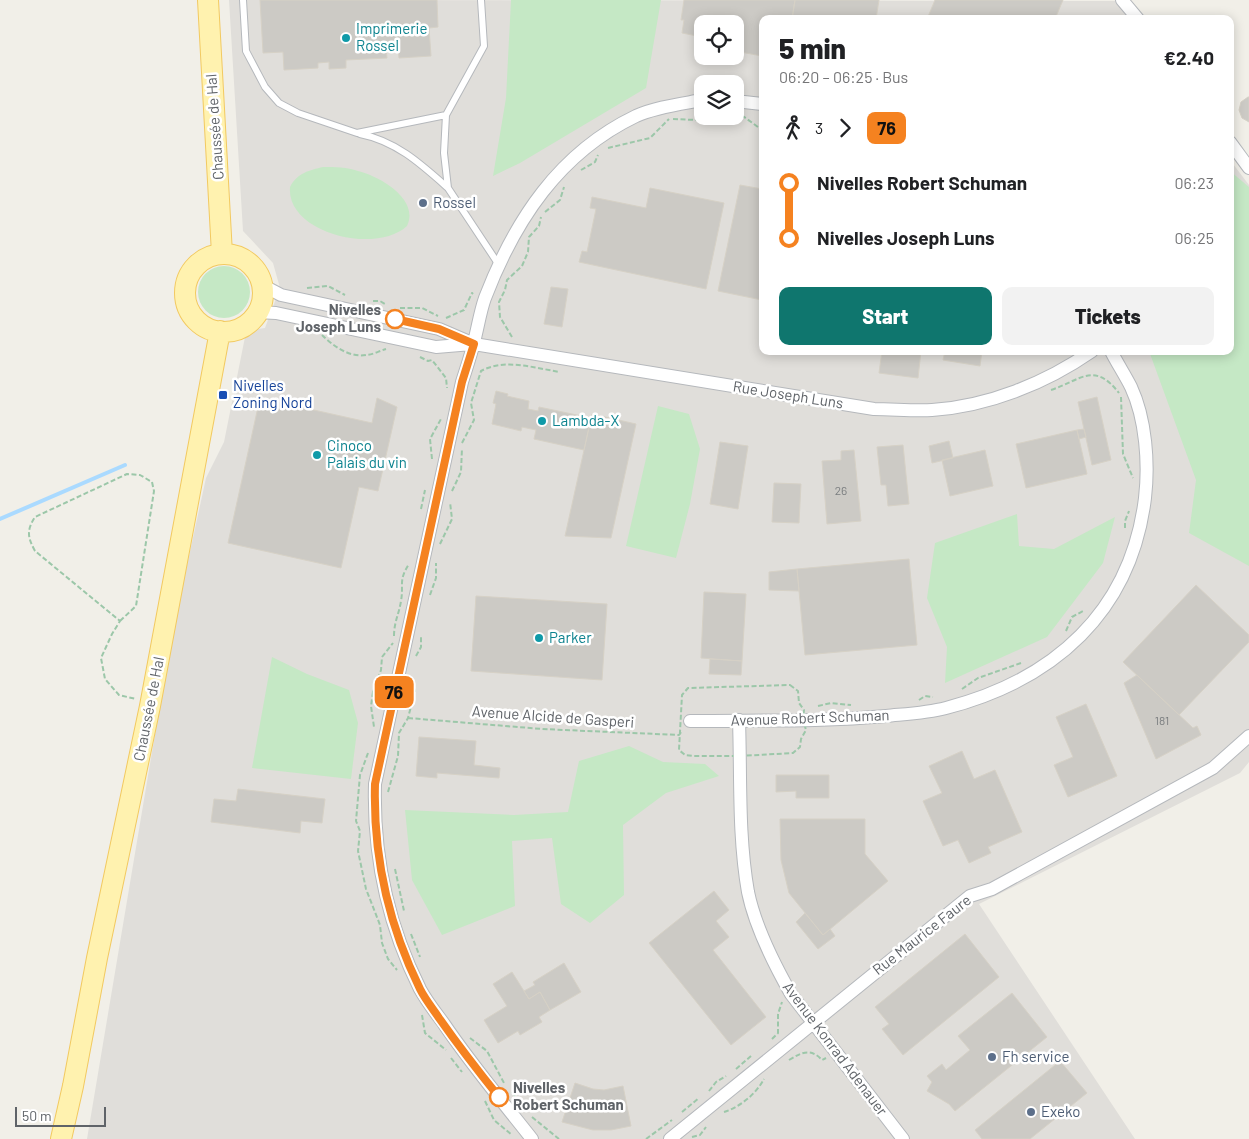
<!DOCTYPE html>
<meta charset="utf-8">
<style>
body{margin:0;font-family:Barlow,sans-serif;background:#f2f2f2;color:#202124;height:100vh;display:flex;flex-direction:column;font-size:19px;white-space:nowrap}
*{box-sizing:border-box;margin:0}
p{font-size:16px;color:#757577}
.icon{flex:none;width:28px;height:28px;fill:none;stroke:currentColor;stroke-width:2;stroke-linecap:round;stroke-linejoin:round}
.map{position:relative;flex:1;overflow:hidden}
.panel{position:absolute;left:759px;top:15px;width:475px;height:340px;display:flex;flex-direction:column;background:#fff;border-radius:10px;box-shadow:0 2px 12px #0003}
.panel>*{flex:none}
.badge{padding:0 10px;border-radius:8px;font-size:18px;line-height:32px}
.controls{position:absolute;left:694px;top:15px;display:grid;gap:10px}
.controls a{display:grid;place-items:center;width:50px;height:50px;border-radius:10px;background:#fff;box-shadow:0 2px 12px #0003;font-size:25px}
.scale{position:absolute;left:15px;bottom:12px;width:91px;box-sizing:border-box;padding-left:5px;border:2px solid #5f6368;border-top:0;font-size:14px;line-height:18px;white-space:nowrap;color:#5f6368;-webkit-text-stroke:4px #fff;paint-order:stroke}
.map>.badge{position:absolute;translate:-50% -50%;box-shadow:0 0 0 2px #fff}
.legs{display:flex;align-items:center;gap:8px;height:55px;padding:0 20px;font-size:16px}
.legs p{margin-inline-start:auto}
.summary{display:flex;align-items:center;justify-content:space-between;height:85px;padding:0 20px}
h1{font-size:28px;font-weight:800;line-height:38px}
.action{display:flex;gap:10px;margin-top:auto;padding:10px 20px}
.action a{flex:1;height:58px;border-radius:10px;background:#0f766e;color:#fff;font-size:20px;font-weight:800;line-height:58px;text-align:center}
.action a+a{background:#f2f2f2;color:#202124}
ul{padding:0 20px;list-style:none}
li{display:flex;align-items:center;gap:18px;height:55px;font-size:19px}
li i{display:grid;place-items:center;width:8px;height:100%;margin:0 6px;background:currentColor}
li i::after{content:'';width:12px;height:12px;margin:-6px;border:4px solid;border-radius:50%;background:#fff}
li p{margin-inline-start:auto}
li:first-child i{background:linear-gradient(#0000 50%,currentColor 0)}
li:last-child i{background:linear-gradient(currentColor 50%,#0000 0)}
.map>svg:first-child{display:block}
</style>
<div class="map">
<svg width="1249" height="1139" viewBox="0 0 1249 1139">
<rect width="100%" height="100%" fill="#f1efe8"/>
<path fill="#e0deda" fill-rule="evenodd" d="M 229,0 L 1115,1 L 1129,19 L 762,19 L 762,351 L 1230,351 L 1230,160 L 1249,185 L 1249,762 L 1240,773 L 979,904 L 1135,1139 L 87,1139 L 171,639 L 206,478 L 224,442 L 245,337 L 258,329 L 265,328 L 280,288 L 273,263 L 243,231 ZM 702,24 L 735,24 L 735,56 L 702,56 ZM 702,84 L 735,84 L 735,116 L 702,116 Z"/>
<path fill="#c5e8c5" d="M 511,0 L 661,0 L 646,88 L 520,163 L 493,176 L 506,98 Z
M 323,167 C 335,167 347,167 358,171 C 379,176 420,199 407,226 C 376,255 286,233 290,187 C 297,173 310,170 323,167 Z
M 1230,171 L 1249,187 L 1249,566 L 1189,533 L 1196,480 L 1149,351 L 1230,351 Z
M198 292a26 26 0 1 1 52 0a26 26 0 1 1-52 0Z
M 658,406 L 689,414 L 700,449 L 690,504 L 676,558 L 626,546 Z
M 1017,514 L 1019,546 L 1054,549 L 1115,517 L 1103,563 L 1047,637 L 945,683 L 947,647 L 927,598 L 935,543 Z
M 272,657 L 307,674 L 349,690 L 358,723 L 351,779 L 252,768 Z
M 629,746 L 663,762 L 705,764 L 719,776 L 666,793 L 623,825 L 624,895 L 590,923 L 561,904 L 552,838 L 512,841 L 515,906 L 442,935 L 412,880 L 405,810 L 514,815 L 568,812 L 579,761 Z"/>
<g fill="none" stroke-linecap="round" stroke-linejoin="round">
<path stroke="#aadaff" stroke-width="4" d="M 0,519 L 125,465"/>
</g>
<path fill="#cccac5" stroke="#d6d1c6" d="M 260,0 L 437,0 L 438,27 L 429,28 L 431,56 L 399,58 L 398,47 L 386,48 L 387,58 L 346,60 L 346,68 L 329,69 L 329,62 L 318,63 L 318,68 L 284,70 L 283,52 L 263,53 Z
M 684,0 L 795,0 L 792,19 L 762,19 L 762,56 L 735,51 L 735,24 L 702,24 L 702,37 L 682,33 L 684,20 L 681,20 Z
M 795,0 L 879,0 L 876,19 L 792,19 Z
M 935,0 L 1063,0 L 1055,19 L 927,19 Z
M 1248,97 L 1249,97 L 1249,122 L 1242,118 L 1239,110 L 1241,102 Z
M 740,185 L 762,189 L 762,300 L 718,291 Z
M 650,188 L 724,203 L 706,289 L 579,262 L 582,251 L 587,252 L 596,209 L 590,208 L 592,197 L 646,208 Z
M 551,287 L 568,289 L 562,327 L 544,324 Z
M 882,351 L 921,351 L 918,378 L 879,373 Z
M 945,351 L 982,351 L 980,366 L 943,360 Z
M 496,391 L 508,394 L 507,396 L 529,401 L 528,409 L 538,411 L 539,407 L 591,418 L 584,450 L 534,439 L 536,430 L 522,427 L 521,431 L 492,424 L 496,404 L 493,403 Z
M 1097,397 L 1111,460 L 1092,465 L 1078,402 Z
M 260,398 L 372,423 L 377,398 L 397,407 L 378,491 L 359,487 L 341,568 L 228,543 Z
M 592,414 L 636,424 L 611,538 L 565,536 Z
M 1084,429 L 1086,437 L 1079,439 L 1077,430 Z
M 1077,430 L 1087,474 L 1026,488 L 1016,444 Z
M 949,441 L 953,458 L 932,463 L 929,446 Z
M 720,442 L 748,446 L 738,509 L 710,504 Z
M 903,445 L 909,504 L 888,506 L 886,485 L 881,485 L 877,447 Z
M 854,450 L 861,521 L 827,524 L 822,461 L 841,460 L 841,451 Z
M 985,450 L 993,486 L 950,496 L 942,460 Z
M 774,483 L 801,484 L 799,523 L 772,522 Z
M 909,559 L 917,645 L 805,655 L 797,569 Z
M 797,569 L 799,591 L 769,590 L 769,572 Z
M 1196,585 L 1249,635 L 1249,642 L 1179,715 L 1123,662 Z
M 704,592 L 746,594 L 742,661 L 701,658 Z
M 476,596 L 607,604 L 602,680 L 471,671 Z
M 710,659 L 742,661 L 741,675 L 709,674 Z
M 1137,675 L 1193,728 L 1197,726 L 1201,735 L 1156,759 L 1124,683 Z
M 1086,704 L 1117,776 L 1068,797 L 1054,765 L 1073,757 L 1056,717 Z
M 419,737 L 476,741 L 474,765 L 500,768 L 499,778 L 437,773 L 437,778 L 416,776 Z
M 962,751 L 974,779 L 995,770 L 1022,832 L 988,847 L 991,853 L 969,863 L 958,840 L 943,846 L 923,801 L 942,793 L 929,766 Z
M 776,775 L 829,775 L 829,798 L 796,798 L 796,791 L 776,792 Z
M 238,789 L 325,799 L 322,823 L 301,821 L 300,833 L 211,822 L 214,799 L 236,801 Z
M 780,819 L 865,819 L 865,854 L 888,881 L 823,935 L 789,893 L 781,860 Z
M 714,891 L 729,910 L 716,921 L 729,937 L 713,950 L 766,1017 L 731,1045 L 649,943 Z
M 805,913 L 823,935 L 830,929 L 835,936 L 818,949 L 796,922 Z
M 965,934 L 999,977 L 903,1055 L 882,1029 L 889,1024 L 875,1007 Z
M 564,963 L 581,992 L 550,1010 L 540,992 L 529,999 L 524,991 L 535,985 L 533,982 Z
M 512,972 L 529,999 L 540,992 L 550,1010 L 539,1017 L 542,1022 L 520,1035 L 518,1031 L 498,1043 L 484,1020 L 507,1006 L 493,984 Z
M 1012,993 L 1047,1037 L 955,1111 L 949,1104 L 927,1091 L 932,1082 L 927,1076 L 942,1064 L 946,1070 L 970,1050 L 958,1036 Z
M 1060,1061 L 1087,1093 L 1030,1139 L 982,1139 L 975,1130 Z
M 575,1083 L 593,1089 L 604,1090 L 623,1086 L 631,1126 L 611,1130 L 593,1130 L 562,1122 Z"/>
<g fill="none" stroke-linecap="round" stroke-linejoin="round">
<g stroke="#b5b8bc" stroke-width="8">
<path id="service" d="M 243,0 L 246,51 L 265,87 L 279,103 L 298,113 L 357,133 L 446,115
M 481,0 L 484,46 L 446,115 L 444,153 L 448,188 L 499,265
M 360,134 C 396,141 421,164 448,188"/>
</g>
<g stroke="#b5b8bc" stroke-width="14">
<path id="minor" d="M 1122,0 L 1138,19
M 735,101 L 762,104
M 1230,142 L 1249,168
M 262,285 L 281,295 L 439,329 L 474,344 L 874,409 C 893,409 913,411 932,410 C 989,406 1046,383 1092,351
M 257,312 L 276,313 L 436,347 L 472,344
M 739,720 C 741,778 738,835 748,892 C 755,926 774,964 791,994 L 903,1139
M 690,721 C 755,720 821,722 886,716 C 906,714 927,713 946,708 C 1054,680 1131,612 1145,498 C 1149,464 1146,419 1131,387 C 1125,375 1117,363 1111,351
M 532,1139 C 502,1101 471,1064 444,1024 C 436,1013 427,1002 420,989 C 388,925 373,855 375,784 L 462,382 C 466,369 471,355 474,342 C 478,327 480,312 485,298 C 515,220 559,153 636,116 C 656,107 681,104 702,100
M 670,1139 L 970,896 L 992,889 L 1213,768 L 1249,736"/>
</g>
<g stroke="#f2c960" stroke-width="22">
<path id="primary" d="M 208,0 L 222,254
M185 293a39 39 0 1 1 78 0a39 39 0 1 1-78 0Z
M 61,1139 L 73,1086 L 97,958 L 150,706 L 220,331"/>
</g>
<path stroke="#9cc7a9" stroke-width="2" stroke-dasharray="5 2.5" stroke-linecap="butt" d="M 720,116 L 726,119 L 735,116
M 735,116 L 740,114 L 758,127 L 762,127
M 673,119 L 696,120 L 704,116
M 608,148 L 650,138 L 669,119
M 581,170 L 595,162 L 598,155
M 545,212 L 560,200 L 564,187
M 307,288 L 328,286 L 345,295
M 373,301 L 380,301 L 385,304
M 400,308 L 422,308 L 438,316
M 446,318 L 464,310 L 472,293 L 473,294
M 322,335 C 333,346 350,358 366,355 C 372,355 379,351 386,349
M 512,337 L 500,317 L 499,302 L 505,290 L 507,280 L 522,266 L 528,252 L 529,237 L 539,226 L 541,217
M 420,357 L 428,361 L 432,360 L 446,378 L 447,388
M 1051,390 C 1081,380 1094,361 1119,393
M 1121,397 L 1123,454 L 1133,478
M 462,443 L 474,420 L 471,403 L 481,371 C 505,358 534,368 560,372
M 432,459 L 430,439 L 441,419
M 452,491 L 461,472 L 462,448
M 421,509 L 425,490
M 1125,528 L 1125,521 L 1129,511
M 440,544 L 452,519 L 450,502
M 430,595 L 436,578 L 436,563
M 120,621 L 136,606 L 154,491 L 152,482 L 140,475 L 127,474 L 35,517 C 26,531 28,538 35,551 L 120,621 L 112,634 L 101,658 L 105,679 L 119,695 L 136,699
M 1066,631 L 1072,617 L 1085,610
M 394,636 C 394,622 399,614 401,601 C 404,584 398,581 409,564
M 416,656 L 421,647 L 421,635
M 790,685 L 798,691 L 799,703 L 804,710 L 803,719 L 806,730 L 801,739 L 800,747 L 793,753 L 740,756 L 693,756 L 685,755 L 679,750 L 682,695 L 688,688 Z
M 962,689 L 978,678 L 1021,663
M 373,692 L 371,706 L 374,727
M 381,695 L 373,692 L 381,670 L 382,657 L 393,643
M 919,700 L 925,696 L 933,697
M 818,706 L 831,703 L 851,705
M 408,718 L 542,729 L 679,735 L 682,731
M 368,753 L 360,775 L 356,821 L 360,831 L 358,851 L 366,889 L 380,925 L 382,943 L 388,959 L 397,970
M 388,792 L 398,756 L 399,733 L 408,718 L 415,691 L 411,680
M 395,869 L 404,911
M 411,934 L 420,957
M 422,1015 L 425,1033 L 446,1050
M 470,1038 L 487,1051 L 504,1083
M 772,1039 L 778,1033 L 778,1014 L 782,1002
M 451,1058 L 462,1072
M 789,1060 C 802,1052 811,1048 822,1060 L 826,1058
M 736,1069 L 751,1056
M 709,1091 L 716,1082 L 726,1076
M 512,1092 L 523,1106
M 485,1101 L 494,1120 L 512,1135
M 682,1112 L 699,1098
M 724,1112 C 740,1107 756,1094 764,1079
M 532,1117 L 559,1139
M 692,1137 L 700,1135 L 706,1127
M 646,1139 L 672,1120"/>
<use href="#service" stroke="#fff" stroke-width="6"/>
<use href="#minor" stroke="#fff" stroke-width="12"/>
<use href="#primary" stroke="#fff2af" stroke-width="20"/>
</g>
<g fill="none" stroke-linecap="round" stroke-linejoin="round">
<g stroke="#fff" stroke-width="11">
<path id="line-1" d="M 395,319 L 439,329 L 474,344 L 462,382 L 375,784 C 373,856 388,924 420,989 C 425,999 433,1009 439,1018 C 458,1045 478,1071 499,1097"/>
</g>
<use href="#line-1" stroke="#f58220" stroke-width="8"/>
</g>
<g fill="#0f9aa8" stroke="#fff" stroke-width="2">
<circle cx="346" cy="38" r="5"/>
<circle cx="542" cy="421" r="5"/>
<circle cx="317" cy="455" r="5"/>
<circle cx="539" cy="638" r="5"/>
</g>
<g fill="#5c6f8a" stroke="#fff" stroke-width="2">
<circle cx="423" cy="203" r="5"/>
<circle cx="992" cy="1057" r="5"/>
<circle cx="1031" cy="1112" r="5"/>
</g>
<g fill="#fff" stroke="#f58220" stroke-width="2.5">
<circle cx="395" cy="319" r="9"/>
<circle cx="499" cy="1097" r="9"/>
</g>
<rect fill="#1a4fb4" stroke="#fff" stroke-width="2" x="218" y="390" width="10" height="10" rx="2.5"/>
<g text-anchor="middle" stroke-width="5" stroke-linejoin="round" paint-order="stroke">
<g font-size="12" fill="#7a7d7f">
<text x="841" y="495">26</text>
<text x="1162" y="725">181</text>
</g>
<g font-size="15" fill="#0d838f" stroke="#fff" text-anchor="start">
<text x="356" y="34">Imprimerie<tspan x="356" dy="17">Rossel</tspan></text>
<text x="552" y="426">Lambda-X</text>
<text x="327" y="451">Cinoco<tspan x="327" dy="17">Palais du vin</tspan></text>
<text x="549" y="643">Parker</text>
</g>
<g font-size="15" fill="#5f6368" stroke="#fff">
<text transform="translate(215 127) rotate(-94)" y="5">Chaussée de Hal</text>
<text transform="translate(788 395) rotate(9)" y="5">Rue Joseph Luns</text>
<text transform="translate(149 709) rotate(-79)" y="5">Chaussée de Hal</text>
<text transform="translate(553 717) rotate(4)" y="5">Avenue Alcide de Gasperi</text>
<text transform="translate(810 718) rotate(-2)" y="5">Avenue Robert Schuman</text>
<text transform="translate(922 935) rotate(-38)" y="5">Rue Maurice Faure</text>
<text transform="translate(835 1049) rotate(53)" y="5">Avenue Konrad Adenauer</text>
</g>
<g font-size="15" fill="#4e5e75" stroke="#fff" text-anchor="start">
<text x="433" y="208">Rossel</text>
<text x="1002" y="1062">Fh service</text>
<text x="1041" y="1117">Exeko</text>
</g>
<g font-size="15" font-weight="bold" fill="#5f6368" stroke="#fff" text-anchor="end">
<text x="381" y="315">Nivelles<tspan x="381" dy="17">Joseph Luns</tspan></text>
<text x="513" y="1093" text-anchor="start">Nivelles<tspan x="513" dy="17">Robert Schuman</tspan></text>
</g>
<g font-size="15" fill="#164399" stroke="#fff" text-anchor="start">
<text x="233" y="391">Nivelles<tspan x="233" dy="17">Zoning Nord</tspan></text>
</g>
</g>
</svg>
<div class="controls">
<a><svg class="icon" aria-label="locate" viewBox="0 0 24 24"><circle cx="12" cy="12" r="6"/><path d="M12 2v4M12 18v4M2 12h4M18 12h4"/></svg></a>
<a><svg class="icon" aria-label="layers" viewBox="0 0 24 24"><path d="M12 4l9 5-9 5-9-5zM3 14l9 5 9-5"/></svg></a>
</div>
<div class="scale">50 m</div>
<b class="badge" style="left:394px;top:692px;background:#f58220;color:#111">76</b>
<section class="panel">
<div class="summary"><div><h1>5 min</h1><p>06:20 – 06:25 · Bus</p></div><b>€2.40</b></div>
<div class="legs"><svg class="icon" aria-label="walk" viewBox="0 0 24 24"><circle cx="13" cy="4" r="2"/><path d="M13 8l-2 6 4 7M11 14l-3 7M7 12l3-4h3l4 4"/></svg>3<svg class="icon" aria-label="forward" viewBox="0 0 24 24"><path d="M9 5l7 7-7 7"/></svg><b class="badge" style="background:#f58220;color:#111">76</b></div>
<ul>
<li><i style="color:#f58220"></i><b>Nivelles Robert Schuman</b><p>06:23</p></li>
<li><i style="color:#f58220"></i><b>Nivelles Joseph Luns</b><p>06:25</p></li>
</ul>
<div class="action"><a>Start</a><a>Tickets</a></div>
</section>
</div>
